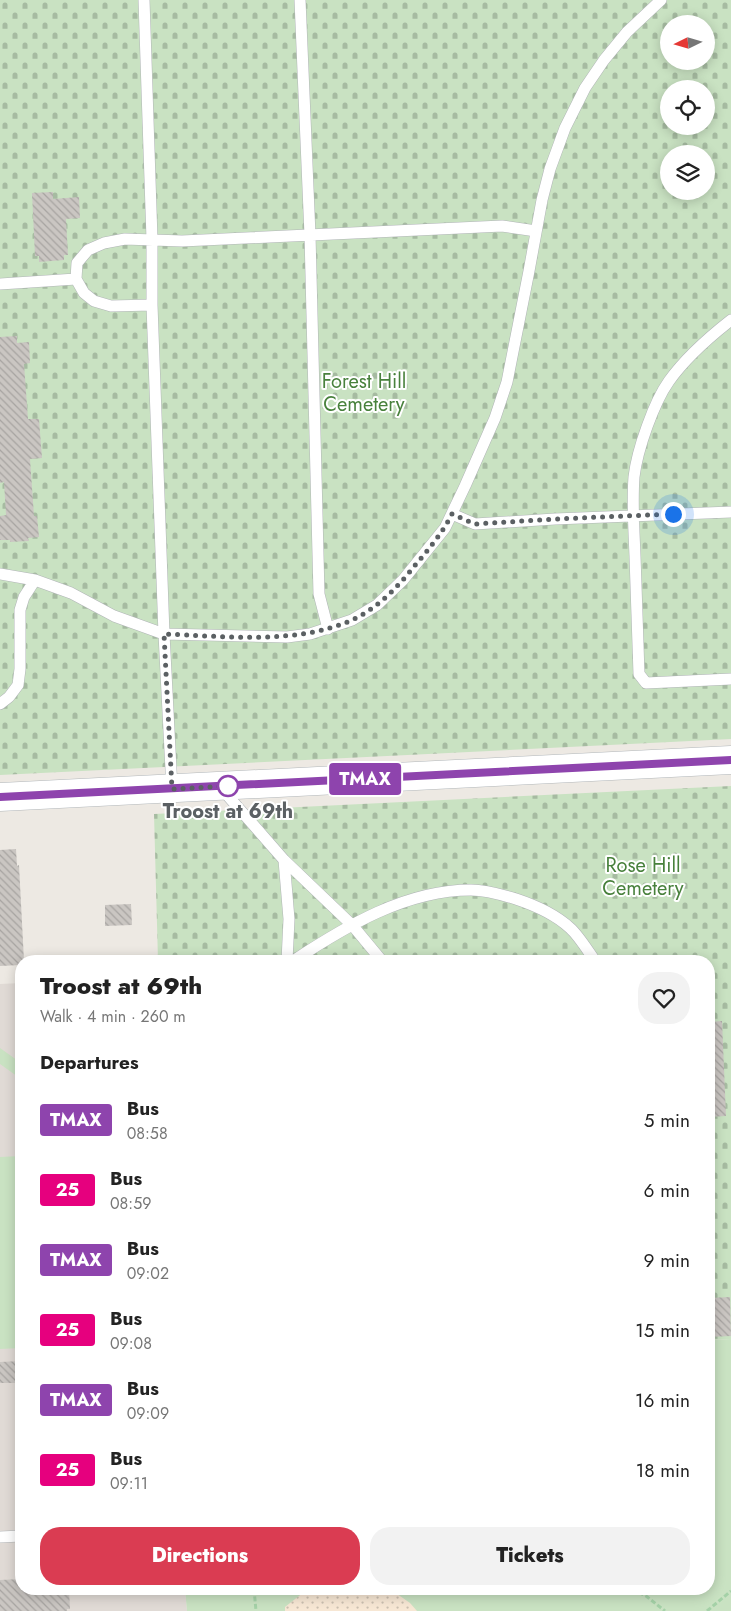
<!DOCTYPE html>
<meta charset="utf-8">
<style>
body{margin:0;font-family:Jost,sans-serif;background:#f2f2f2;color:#222;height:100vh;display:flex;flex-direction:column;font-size:19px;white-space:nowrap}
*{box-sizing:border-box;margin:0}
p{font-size:16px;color:#767676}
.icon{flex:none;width:28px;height:28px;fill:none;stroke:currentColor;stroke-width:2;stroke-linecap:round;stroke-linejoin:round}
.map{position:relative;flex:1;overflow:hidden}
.sheet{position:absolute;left:15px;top:955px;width:700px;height:640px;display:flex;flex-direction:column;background:#fff;border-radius:20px;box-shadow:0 2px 12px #0003}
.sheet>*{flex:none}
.badge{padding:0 10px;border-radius:4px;font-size:18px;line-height:32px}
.needle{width:32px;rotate:265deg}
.buttons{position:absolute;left:660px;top:15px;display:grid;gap:10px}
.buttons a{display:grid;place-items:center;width:55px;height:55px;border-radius:50%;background:#fff;box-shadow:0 2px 12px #0003;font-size:25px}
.you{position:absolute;width:25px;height:25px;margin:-12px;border:4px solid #fff;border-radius:50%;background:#1a73e8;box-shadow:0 0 0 8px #1a73e833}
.map>.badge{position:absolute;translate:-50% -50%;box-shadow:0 0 0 2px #fff}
h2{padding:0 25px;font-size:19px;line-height:45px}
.round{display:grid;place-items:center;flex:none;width:52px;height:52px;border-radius:20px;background:#f2f2f2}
.headline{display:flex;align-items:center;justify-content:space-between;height:85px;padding:0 25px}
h1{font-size:24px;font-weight:800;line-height:38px}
.primary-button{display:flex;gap:10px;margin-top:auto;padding:10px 25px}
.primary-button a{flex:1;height:58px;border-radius:20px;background:#da3c52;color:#fff;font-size:20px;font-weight:800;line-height:58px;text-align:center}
.primary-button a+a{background:#f2f2f2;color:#222}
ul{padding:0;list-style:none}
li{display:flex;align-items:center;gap:15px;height:70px;padding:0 25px}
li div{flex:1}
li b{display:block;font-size:19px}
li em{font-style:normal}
li .badge{min-width:55px;font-weight:700;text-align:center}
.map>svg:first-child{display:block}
</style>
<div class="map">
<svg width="731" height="1611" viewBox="0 0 731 1611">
<defs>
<pattern id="sand-dots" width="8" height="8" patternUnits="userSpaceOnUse" patternTransform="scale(1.25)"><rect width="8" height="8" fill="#f7e7d4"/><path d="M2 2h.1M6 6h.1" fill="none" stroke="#cbbfb0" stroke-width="1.8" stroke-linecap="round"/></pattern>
<pattern id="cemetery-stones" width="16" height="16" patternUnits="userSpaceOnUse" patternTransform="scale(1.25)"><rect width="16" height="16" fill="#c9e2c2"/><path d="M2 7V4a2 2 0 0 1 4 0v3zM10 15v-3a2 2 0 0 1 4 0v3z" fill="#a6bba1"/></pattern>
<pattern id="building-back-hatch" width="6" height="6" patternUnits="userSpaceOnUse" patternTransform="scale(1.25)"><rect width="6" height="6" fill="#cac6c2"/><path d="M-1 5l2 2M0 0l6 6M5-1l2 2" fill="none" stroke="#a7a4a1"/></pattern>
</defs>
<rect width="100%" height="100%" fill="#ede9e3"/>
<path fill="#e0dad5" d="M 21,983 L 21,1589 L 185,1589 L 187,1611 L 0,1611 L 0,984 Z"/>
<path fill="#c9e2c2" d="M 0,1048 L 21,1063 L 21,1079 L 0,1064 Z
M 21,1156 L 21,1348 L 0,1349 L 0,1157 Z
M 731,1339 L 731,1611 L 187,1611 L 185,1589 L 709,1589 L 709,1340 Z"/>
<path fill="url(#sand-dots)" d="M 311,1589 L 390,1589 L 410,1603 L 417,1611 L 285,1611 L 285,1607 L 304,1592 Z"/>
<path fill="url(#cemetery-stones)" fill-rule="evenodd" d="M 0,0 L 731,0 L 731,739 L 0,775 ZM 669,24 L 706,24 L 706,61 L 669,61 ZM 669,89 L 706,89 L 706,126 L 669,126 ZM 669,154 L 706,154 L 706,191 L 669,191 Z
M 731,786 L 731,1339 L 709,1340 L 709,961 L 158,961 L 154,814 Z"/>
<path fill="url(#building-back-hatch)" d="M 53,192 L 53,199 L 79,197 L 80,218 L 66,219 L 68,255 L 64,255 L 64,260 L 39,262 L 39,256 L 35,256 L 32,193 Z
M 17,336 L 17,343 L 29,342 L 30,363 L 24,364 L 28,419 L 39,419 L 42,458 L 30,459 L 34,516 L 37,516 L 39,537 L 28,538 L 29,541 L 10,542 L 10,540 L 0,540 L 0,516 L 6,515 L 4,482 L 0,483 L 0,337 Z
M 16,849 L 17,866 L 19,865 L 24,961 L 21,961 L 21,965 L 0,966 L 0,850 Z
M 131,904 L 132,925 L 105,926 L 105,905 Z
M 722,1021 L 726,1116 L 709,1117 L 709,1022 Z
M 730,1297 L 731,1336 L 709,1337 L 709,1298 Z
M 21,1361 L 21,1383 L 0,1383 L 0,1362 Z
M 21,1579 L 21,1589 L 69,1589 L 70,1609 L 67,1609 L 67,1611 L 0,1611 L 0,1580 Z"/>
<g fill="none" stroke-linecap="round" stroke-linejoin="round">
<g stroke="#b1b5b7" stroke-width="12">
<path id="service" d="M 144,0 L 152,239 L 152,305 L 164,634 L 172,789
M 300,0 L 310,235 L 319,594 L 328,629
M 0,284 L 76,279
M 152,305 L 111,306 L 94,301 L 84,293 L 76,279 L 77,263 L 88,250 L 104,243 L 125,239 L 182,241 L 502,226 L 536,231
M 731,320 C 708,338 686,357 669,381 C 654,402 637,450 634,477 C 632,503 634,530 635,556 C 636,595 638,635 639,674 L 646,683 L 731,679
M 452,514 L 475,524 L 555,519 L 731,512
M 0,574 L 35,580 L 71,593 L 114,616 L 164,634 L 287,637 L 310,634 L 352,620 L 377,605 L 403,580 L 445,528 L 465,486 L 495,418 L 507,382 L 529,271 L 542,200 L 550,169 L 565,128 L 585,88 L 604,60 L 627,32 L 661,0
M 0,704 L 9,697 L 18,685 L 20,669 L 20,610 L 24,597 L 35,580
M 221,788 L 284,860 L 353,926 L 382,961
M 284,860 L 289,919 L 287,961
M 293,961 C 346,926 406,890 471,890 C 486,890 503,895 516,899 C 534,905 556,915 570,928 C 579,936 588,951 595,961
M 0,1537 L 21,1536"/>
</g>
<g stroke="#b2b7ba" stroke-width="29">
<path id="secondary" d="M 0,797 L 731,760"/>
</g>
<path stroke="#a4d1a7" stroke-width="3" stroke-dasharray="5 2.5" stroke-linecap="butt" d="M 254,1589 L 256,1611
M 632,1589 L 646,1596 L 665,1611
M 707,1611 L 731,1591"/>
<use href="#service" stroke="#fff" stroke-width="11"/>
<use href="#secondary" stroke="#fff" stroke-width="28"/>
</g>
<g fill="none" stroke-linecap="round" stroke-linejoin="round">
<g stroke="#fff" stroke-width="11">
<path id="line" d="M 0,797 L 731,760"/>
</g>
<use href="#line" stroke="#8e44ad" stroke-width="8"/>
<path stroke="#5b6063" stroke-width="5" stroke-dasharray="0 9" d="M 228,786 L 172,789 L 164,634 C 223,636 297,645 352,620 C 376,609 396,589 412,569 C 427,551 442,534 452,514 L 475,524 L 555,519 L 673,514"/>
</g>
<circle fill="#fff" stroke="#8e44ad" stroke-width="2.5" cx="228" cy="786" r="10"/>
<g text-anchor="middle" stroke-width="4" stroke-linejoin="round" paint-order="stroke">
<g font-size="20" fill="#48813c" stroke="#fff">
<text x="364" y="388">Forest Hill<tspan x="364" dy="23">Cemetery</tspan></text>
<text x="643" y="872">Rose Hill<tspan x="643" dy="23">Cemetery</tspan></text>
</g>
<g font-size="20" font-weight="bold" fill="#5b6063" stroke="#fff">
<text x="228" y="818">Troost at 69th</text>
</g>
</g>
</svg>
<div class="buttons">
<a><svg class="needle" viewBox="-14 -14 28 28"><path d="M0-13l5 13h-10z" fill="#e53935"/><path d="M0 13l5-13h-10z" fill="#767676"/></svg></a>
<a><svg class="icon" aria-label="locate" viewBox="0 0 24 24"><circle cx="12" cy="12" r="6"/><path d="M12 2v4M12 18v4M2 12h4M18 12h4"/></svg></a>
<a><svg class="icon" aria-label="layers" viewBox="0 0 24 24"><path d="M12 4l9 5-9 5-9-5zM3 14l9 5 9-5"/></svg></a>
</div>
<div class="you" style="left:673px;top:514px"></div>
<b class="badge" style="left:365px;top:779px;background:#8e44ad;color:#fff">TMAX</b>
<section class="sheet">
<div class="headline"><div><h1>Troost at 69th</h1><p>Walk · 4 min · 260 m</p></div><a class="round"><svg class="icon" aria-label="heart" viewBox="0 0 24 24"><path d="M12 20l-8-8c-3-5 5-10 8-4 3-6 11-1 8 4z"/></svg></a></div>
<h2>Departures</h2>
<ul>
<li><span class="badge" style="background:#8e44ad;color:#fff">TMAX</span><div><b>Bus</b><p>08:58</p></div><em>5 min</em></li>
<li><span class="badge" style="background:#e6007e;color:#fff">25</span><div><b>Bus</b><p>08:59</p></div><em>6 min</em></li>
<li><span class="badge" style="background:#8e44ad;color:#fff">TMAX</span><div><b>Bus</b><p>09:02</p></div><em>9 min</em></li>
<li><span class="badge" style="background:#e6007e;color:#fff">25</span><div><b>Bus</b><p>09:08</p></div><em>15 min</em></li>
<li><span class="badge" style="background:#8e44ad;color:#fff">TMAX</span><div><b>Bus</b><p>09:09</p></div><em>16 min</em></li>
<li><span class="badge" style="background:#e6007e;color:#fff">25</span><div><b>Bus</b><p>09:11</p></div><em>18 min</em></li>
</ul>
<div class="primary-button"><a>Directions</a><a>Tickets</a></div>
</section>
</div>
